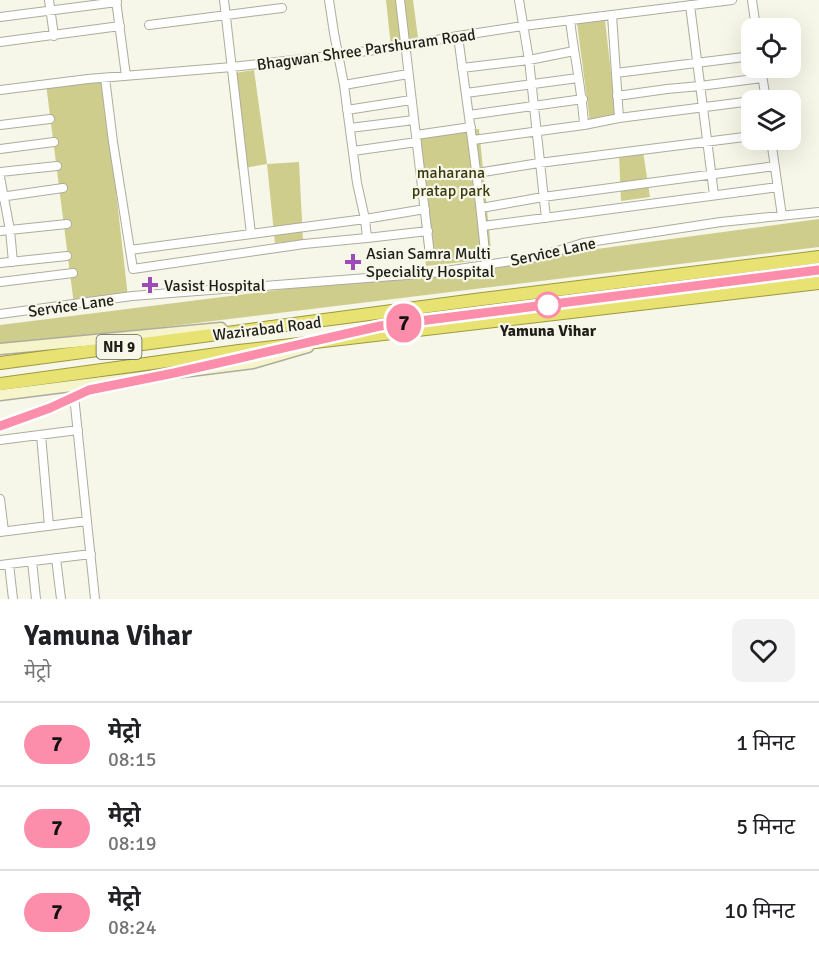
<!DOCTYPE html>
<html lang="hi">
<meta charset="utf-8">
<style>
body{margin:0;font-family:Signika,"Noto Sans Devanagari",sans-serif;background:#f2f2f2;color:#202124;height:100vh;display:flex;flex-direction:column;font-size:22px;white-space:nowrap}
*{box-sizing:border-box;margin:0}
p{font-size:20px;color:#757577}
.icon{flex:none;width:33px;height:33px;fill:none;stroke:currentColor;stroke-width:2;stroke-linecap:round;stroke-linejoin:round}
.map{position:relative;height:599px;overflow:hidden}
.side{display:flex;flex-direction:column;background:#fff;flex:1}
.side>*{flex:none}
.badge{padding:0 12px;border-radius:20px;font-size:21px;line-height:39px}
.fabs{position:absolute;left:741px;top:18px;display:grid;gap:12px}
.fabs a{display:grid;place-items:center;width:60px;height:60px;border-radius:12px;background:#fff;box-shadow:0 6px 24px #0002;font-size:30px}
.map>.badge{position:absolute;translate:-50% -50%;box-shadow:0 0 0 3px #fff}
.round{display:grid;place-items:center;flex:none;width:63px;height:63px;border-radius:12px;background:#f2f2f2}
.overview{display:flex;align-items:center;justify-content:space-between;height:102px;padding:0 24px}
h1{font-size:28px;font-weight:700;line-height:45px}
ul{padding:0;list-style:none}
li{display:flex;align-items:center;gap:18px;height:84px;padding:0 24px;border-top:2px solid #e0e0e0}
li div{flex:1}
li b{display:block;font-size:22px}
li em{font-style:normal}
li .badge{min-width:66px;font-weight:700;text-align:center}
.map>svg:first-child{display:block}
</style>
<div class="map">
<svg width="819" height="599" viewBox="0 0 819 599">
<rect width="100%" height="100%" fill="#f7f7e9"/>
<path fill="#cecd8b" d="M 386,0 L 413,0 L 419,45 L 391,47 Z
M 605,20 L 616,117 L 590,122 L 577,23 Z
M 254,70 L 267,164 L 299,162 L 303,240 L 275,243 L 267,164 L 238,169 L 228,74 Z
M 103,77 L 128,297 L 74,305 L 46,84 Z
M 479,129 L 492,259 L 426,266 L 412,134 Z
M 643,151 L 650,197 L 621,201 L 619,153 Z
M 819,219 L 819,247 L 0,347 L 0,325 L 478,265 Z"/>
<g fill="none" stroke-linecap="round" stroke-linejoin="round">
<g stroke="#acac9f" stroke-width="10">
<path id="minor" d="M 49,0 L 54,36
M 116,0 L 126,76
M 224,0 L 251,234
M 329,0 L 334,33 L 344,85 L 357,183 L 365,219 L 367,238
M 400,0 L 430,255
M 519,0 L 529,60 L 546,218
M 752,0 L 756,28
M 690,5 L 714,195
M 612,15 L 619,118
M 0,17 L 117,2
M 570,20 C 574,55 582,90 584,125
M 149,25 L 282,8
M 458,36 C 468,112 480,188 486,265
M 0,42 L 120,26
M 462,68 L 529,60 L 574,51
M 761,68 L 766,100
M 616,73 L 752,56
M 105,78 L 113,142 L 133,269 L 304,244 L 367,238 L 428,231
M 344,85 L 408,74
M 0,90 L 88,79 L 232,67 L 338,55 L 404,46 L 458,36 L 523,26 L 732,0
M 466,93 L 578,78
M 617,96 L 667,89 L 700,86 L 762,78
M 347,110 L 411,100
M 469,115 L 583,99
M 0,125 L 50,119
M 350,128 L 414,120
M 416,135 L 471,127
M 473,140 L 584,125 L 619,118 L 752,101
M 771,140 L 782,216
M 0,149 L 54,142
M 353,151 L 417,142
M 0,172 L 57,166
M 477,173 L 539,163 L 752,136
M 0,177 L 10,230 L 13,262
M 0,197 L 63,188
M 481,208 L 543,197 L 775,166
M 483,226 L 778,187
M 0,231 L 67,224
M 130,250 L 365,219 L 425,209
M 0,263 L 67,256
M 0,282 L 73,273
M 0,314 L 132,296 L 432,273 L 538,257 L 583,243 L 721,222 L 819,212
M 73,386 L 95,599
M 41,435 L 49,526
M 0,440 L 78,430
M 0,499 L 4,531
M 0,532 L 87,521
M 56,558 L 61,599
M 32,561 L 36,599
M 9,564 L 13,599
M 0,565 L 91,554"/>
</g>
<g stroke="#acac9f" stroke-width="13">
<path id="secondary" d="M 0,349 L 221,328
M 0,395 L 253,363 L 308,347"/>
</g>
<g stroke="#9d993c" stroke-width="14">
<path id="trunk" d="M 0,363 L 475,300 L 819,257
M 0,384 L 239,351 L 819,283"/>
</g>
<use href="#minor" stroke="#fff" stroke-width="8"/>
<use href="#secondary" stroke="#f6f4ca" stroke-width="10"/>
<use href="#trunk" stroke="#e7e272" stroke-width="12"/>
<g stroke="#42423c" stroke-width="4.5">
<path id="rail" d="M 0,426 L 50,408 L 89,390 L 174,373 L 380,326 L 819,270"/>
</g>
<use href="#rail" stroke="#f7f7e9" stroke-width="2" stroke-dasharray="7" stroke-linecap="butt"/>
</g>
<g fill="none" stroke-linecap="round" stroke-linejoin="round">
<g stroke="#fff" stroke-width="14">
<path id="line" d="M 0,426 L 50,408 L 89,390 L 174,373 L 380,326 L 819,270"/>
</g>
<use href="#line" stroke="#fc8eac" stroke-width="9"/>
</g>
<g fill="#9e4bba" stroke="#f7f7e9" stroke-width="2">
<path d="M350 253h6v6h6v6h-6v6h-6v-6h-6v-6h6z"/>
<path d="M147 276h6v6h6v6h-6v6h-6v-6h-6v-6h6z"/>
</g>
<circle fill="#fff" stroke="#fc8eac" stroke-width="3" cx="548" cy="305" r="12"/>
<g text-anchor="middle" stroke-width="4.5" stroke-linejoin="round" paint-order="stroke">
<rect fill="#f7f7e9" stroke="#5f5f57" stroke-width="1.5" x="96.5" y="335" width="45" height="24" rx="4.5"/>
<g font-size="15" font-weight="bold" fill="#1e1e19">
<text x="119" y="352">NH 9</text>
</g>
<g font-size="16" fill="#1e1e19" stroke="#f7f7e9">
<text transform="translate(366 49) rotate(-8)" y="6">Bhagwan Shree Parshuram Road</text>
<text transform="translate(553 251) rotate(-12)" y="6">Service Lane</text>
<text transform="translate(71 305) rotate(-8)" y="6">Service Lane</text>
<text transform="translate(267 328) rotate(-7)" y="6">Wazirabad Road</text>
</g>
<g font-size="16" fill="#3c3a0f" stroke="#f7f7e9">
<text x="451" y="178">maharana<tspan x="451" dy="18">pratap park</tspan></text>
</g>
<g font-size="16" fill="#1e1e19" stroke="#f7f7e9" text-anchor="start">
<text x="366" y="259">Asian Samra Multi<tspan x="366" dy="18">Speciality Hospital</tspan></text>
<text x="164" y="291">Vasist Hospital</text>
</g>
<g font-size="16" font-weight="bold" fill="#1e1e19" stroke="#f7f7e9">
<text x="548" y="336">Yamuna Vihar</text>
</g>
</g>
</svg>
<div class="fabs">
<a><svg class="icon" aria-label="locate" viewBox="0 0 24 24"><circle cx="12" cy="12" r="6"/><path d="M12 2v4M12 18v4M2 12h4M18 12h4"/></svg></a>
<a><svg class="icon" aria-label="layers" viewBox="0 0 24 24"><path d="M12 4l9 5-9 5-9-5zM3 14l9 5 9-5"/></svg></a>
</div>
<b class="badge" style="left:404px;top:323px;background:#fc8eac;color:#111">7</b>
</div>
<section class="side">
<div class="overview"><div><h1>Yamuna Vihar</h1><p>मेट्रो</p></div><a class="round"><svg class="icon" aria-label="heart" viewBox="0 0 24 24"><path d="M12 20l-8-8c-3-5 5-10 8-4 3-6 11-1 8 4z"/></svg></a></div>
<ul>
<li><span class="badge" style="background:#fc8eac;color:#111">7</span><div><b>मेट्रो</b><p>08:15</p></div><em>1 मिनट</em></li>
<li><span class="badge" style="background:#fc8eac;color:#111">7</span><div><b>मेट्रो</b><p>08:19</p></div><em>5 मिनट</em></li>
<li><span class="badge" style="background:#fc8eac;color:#111">7</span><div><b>मेट्रो</b><p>08:24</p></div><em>10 मिनट</em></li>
</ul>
</section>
